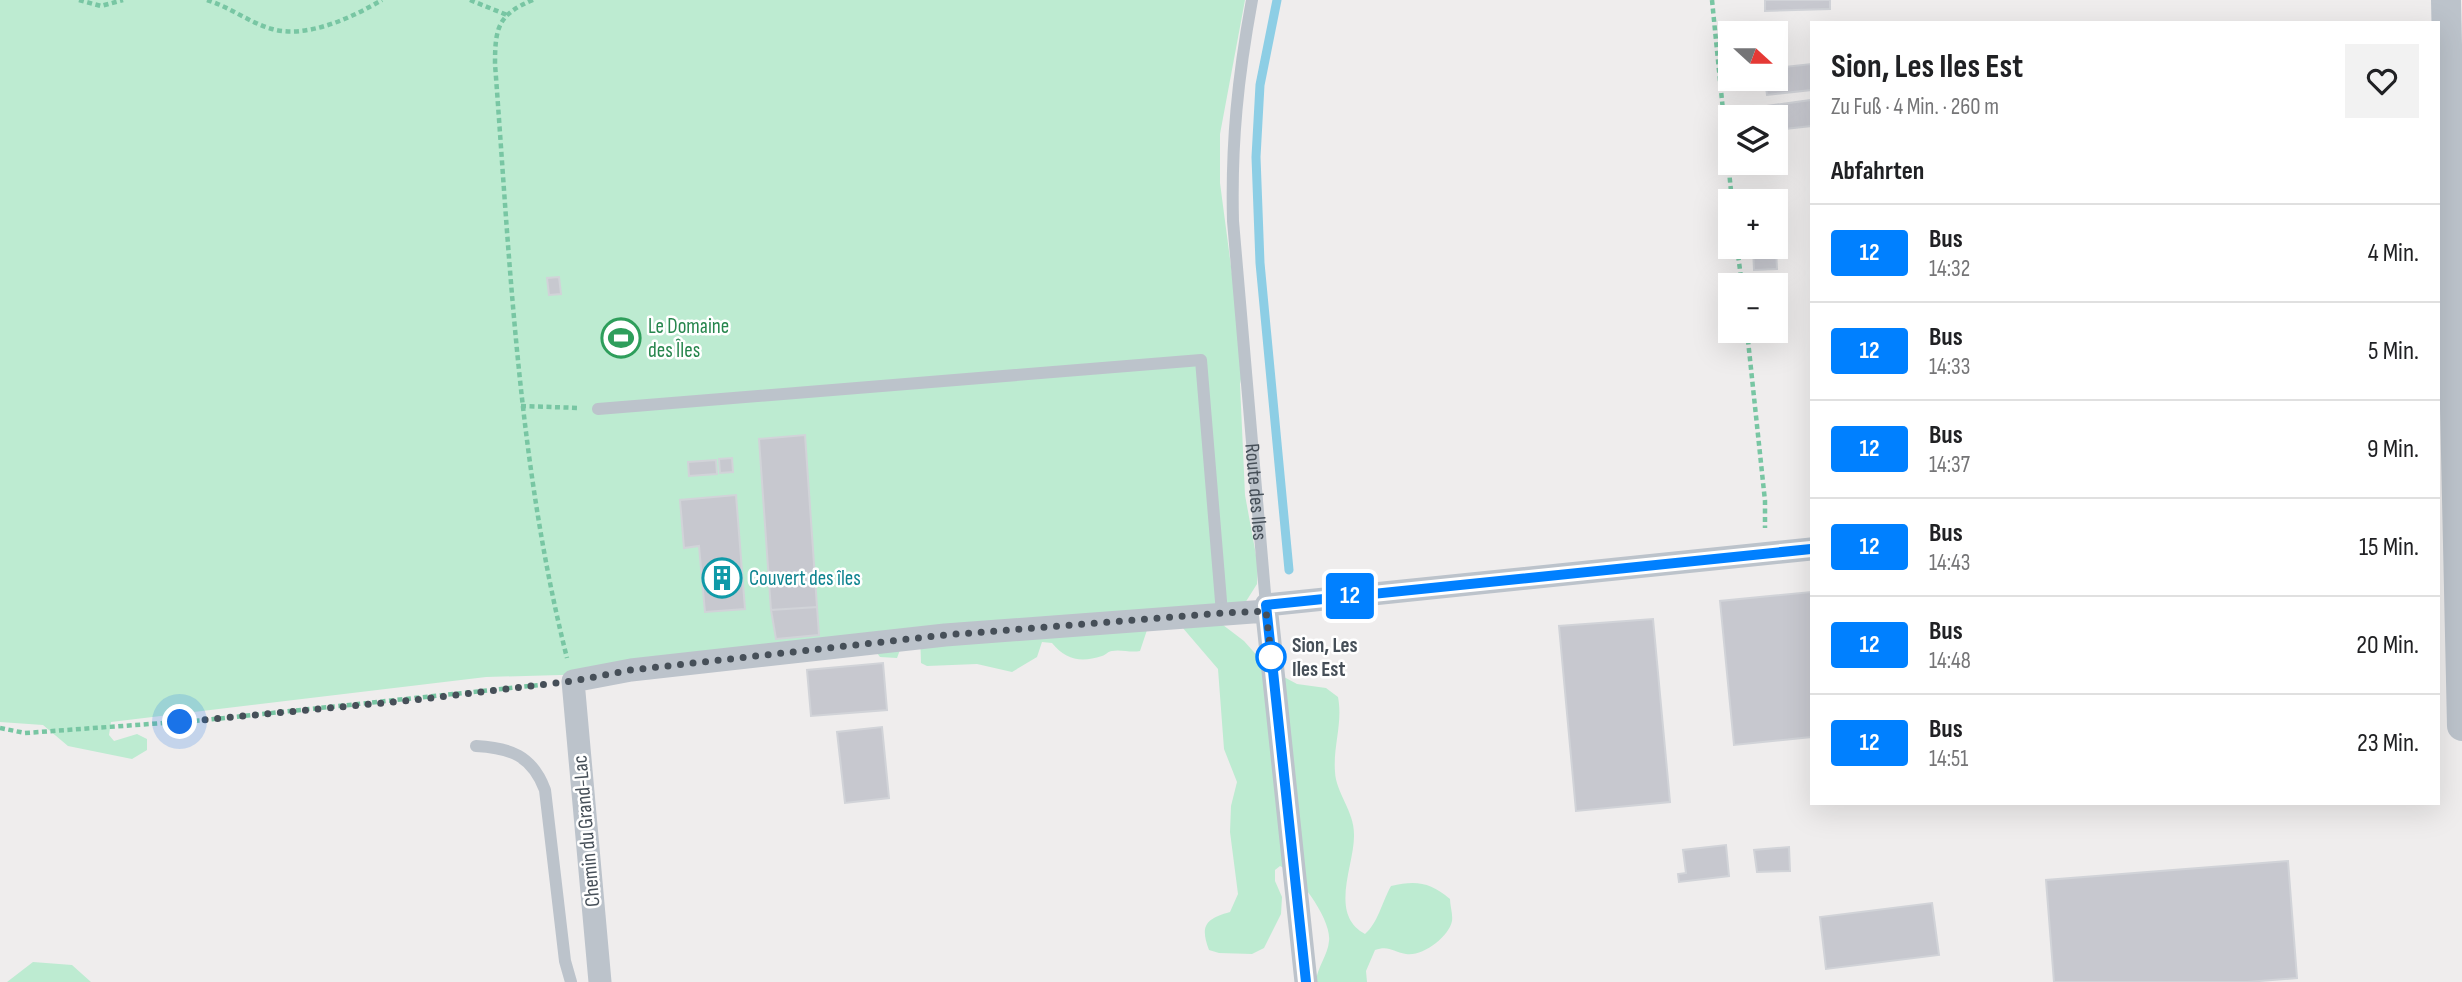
<!DOCTYPE html>
<html lang="de">
<meta charset="utf-8">
<style>
body{margin:0;font-family:"Sofia Sans Condensed",sans-serif;background:#f2f2f2;color:#202124;height:100vh;display:flex;flex-direction:column;font-size:26px;white-space:nowrap}
*{box-sizing:border-box;margin:0}
p{font-size:23px;color:#757577}
.icon{flex:none;width:38px;height:38px;fill:none;stroke:currentColor;stroke-width:2;stroke-linecap:round;stroke-linejoin:round}
.map{position:relative;flex:1;overflow:hidden}
.drawer{position:absolute;left:1810px;top:21px;width:630px;height:784px;display:flex;flex-direction:column;background:#fff;border-radius:0px;box-shadow:0 7px 28px #0002}
.drawer>*{flex:none}
.badge{padding:0 14px;border-radius:5px;font-size:24px;line-height:46px}
.needle{width:46px;rotate:111deg}
.buttons{position:absolute;left:1718px;top:21px;display:grid;gap:14px}
.buttons a{display:grid;place-items:center;width:70px;height:70px;border-radius:0px;background:#fff;box-shadow:0 7px 28px #0002;font-size:35px}
.you{position:absolute;width:35px;height:35px;margin:-18px;border:5px solid #fff;border-radius:50%;background:#1a73e8;box-shadow:0 0 0 10px #1a73e833}
.map>.badge{position:absolute;translate:-50% -50%;box-shadow:0 0 0 4px #fff}
h2{padding:0 21px;font-size:26px;line-height:63px}
.round{display:grid;place-items:center;flex:none;width:74px;height:74px;border-radius:0px;background:#f2f2f2}
.headline{display:flex;align-items:center;justify-content:space-between;height:119px;padding:0 21px}
h1{font-size:33px;font-weight:700;line-height:52px}
ul{padding:0;list-style:none}
li{display:flex;align-items:center;gap:21px;height:98px;padding:0 21px;border-top:2px solid #e0e0e0}
li div{flex:1}
li b{display:block;font-size:26px}
li em{font-style:normal}
li .badge{min-width:77px;font-weight:700;text-align:center}
.map>svg:first-child{display:block}
</style>
<div class="map">
<svg width="2462" height="982" viewBox="0 0 2462 982">
<rect width="100%" height="100%" fill="#efeded"/>
<path fill="#bdebd1" d="M 0,0 L 1245,0 L 1220,134 L 1220,183 L 1244,365 L 1240,384 L 1245,495 L 1258,566 L 1257,584 L 1245,603 L 1223,625 L 1244,641 L 1269,669 L 1297,684 L 1326,688 L 1338,697 C 1343,723 1333,746 1335,772 C 1336,793 1354,811 1354,834 C 1355,865 1328,914 1365,934 C 1378,923 1382,902 1391,886 C 1416,880 1430,882 1450,899 C 1450,906 1453,914 1452,921 C 1449,937 1422,957 1406,954 C 1393,952 1389,945 1375,950 L 1366,971 L 1367,982 L 1316,982 C 1317,967 1328,955 1329,941 C 1332,920 1298,873 1280,866 L 1275,870 L 1275,881 L 1282,897 L 1281,914 L 1264,948 L 1252,954 L 1219,953 L 1209,950 C 1200,926 1205,919 1230,912 L 1238,894 L 1230,832 L 1231,806 L 1237,782 L 1224,749 L 1218,669 L 1176,620 L 1151,618 L 1140,651 C 1130,653 1121,649 1112,651 C 1108,651 1106,655 1102,656 C 1081,663 1066,660 1052,643 L 1042,642 L 1037,657 L 1012,672 L 977,664 L 927,666 L 921,663 L 920,631 L 904,639 L 897,658 L 880,657 L 866,638 L 666,672 L 486,677 L 111,722 L 109,735 L 114,741 L 137,734 L 147,739 L 147,750 L 132,759 L 68,746 L 43,725 L 0,722 Z
M 33,962 L 72,965 L 91,982 L 7,982 Z"/>
<g fill="none" stroke-linecap="round" stroke-linejoin="round">
<path stroke="#8dcee5" stroke-width="9" d="M 1277,0 L 1260,85 L 1256,157 L 1260,263 L 1289,570"/>
</g>
<path fill="#c7c8cf" stroke="#d1d3d8" stroke-width="2" d="M 1765,0 L 1830,0 L 1830,9 L 1765,11 Z
M 1811,64 L 1811,90 L 1767,95 L 1765,79 L 1776,79 L 1776,68 Z
M 1811,100 L 1811,126 L 1776,130 L 1776,117 L 1768,117 L 1766,106 Z
M 1776,247 L 1777,269 L 1754,270 L 1753,248 Z
M 559,277 L 561,294 L 549,295 L 547,278 Z
M 805,435 L 817,607 L 771,610 L 759,439 Z
M 732,458 L 733,472 L 720,473 L 719,459 Z
M 716,460 L 717,474 L 689,476 L 688,462 Z
M 736,495 L 745,609 L 705,612 L 699,546 L 684,548 L 680,500 Z
M 1811,592 L 1811,737 L 1734,745 L 1720,601 Z
M 817,607 L 819,635 L 776,639 L 771,610 Z
M 1653,619 L 1670,802 L 1576,811 L 1559,626 Z
M 883,663 L 887,710 L 811,716 L 807,670 Z
M 882,727 L 889,798 L 845,803 L 837,732 Z
M 1726,845 L 1729,876 L 1679,882 L 1678,874 L 1686,873 L 1683,850 Z
M 1789,847 L 1790,871 L 1757,872 L 1754,850 Z
M 2288,861 L 2297,978 L 2247,982 L 2054,982 L 2046,880 Z
M 1932,903 L 1939,955 L 1826,969 L 1820,917 Z"/>
<g fill="none" stroke-linecap="round" stroke-linejoin="round">
<path stroke="#78c6a3" stroke-width="4.5" stroke-dasharray="5 3.5" stroke-linecap="butt" d="M 79,0 L 101,6 L 123,0
M 207,0 C 230,7 250,23 272,29 C 307,39 353,17 382,0
M 470,0 L 507,15
M 533,0 C 498,14 495,28 495,64 C 510,263 518,464 567,658
M 1712,0 L 1732,201
M 1737,247 L 1742,285
M 1747,331 L 1765,501 L 1765,528
M 521,406 L 580,408
M 0,728 L 25,733 L 205,720 L 549,684"/>
<g stroke="#bcc3cb" stroke-width="12">
<path id="s1" d="M 1252,0 C 1238,76 1231,143 1233,221 L 1266,605"/>
<path d="M 598,409 L 1201,360 L 1222,613"/>
<path d="M 476,746 C 510,748 532,755 545,790 L 565,961 L 571,982"/>
</g>
<path stroke="#bcc3cb" stroke-width="23" d="M 600,982 L 573,681 L 631,670 L 945,635 L 1266,611
M 1306,982 L 1266,605 L 1811,549"/>
<path stroke="#bcc3cb" stroke-width="30" d="M 2446,0 L 2462,726"/>
</g>
<g fill="none" stroke-linecap="round" stroke-linejoin="round">
<g stroke="#fff" stroke-width="16">
<path id="line" d="M 1306,982 L 1266,605 L 1811,549"/>
</g>
<use href="#line" stroke="#0080ff" stroke-width="10"/>
<path stroke="#464f58" stroke-width="7" stroke-dasharray="0 12.6" d="M 180,722 L 414,700 L 573,681 L 631,670 L 945,635 L 1222,613 L 1266,611 L 1272,664 L 1271,657"/>
</g>
<defs>
<g id="stadium-ring" transform="scale(2.0125)"><circle r="9.5" fill="#fff" stroke="#2e9e5b" stroke-width="1.5"/><path d="M0-5a6.5 5 0 1 0 0 10a6.5 5 0 1 0 0-10ZM-3.5-1.8h7v3.6h-7Z" fill="#2e9e5b"/></g>
<g id="building-ring" transform="scale(2.0125)"><circle r="9.5" fill="#fff" stroke="#0f9aa8" stroke-width="1.5"/><path d="M-4-6H4V6H1V3H-1V6H-4ZM-2.5-4.3h1.7v1.8h-1.7ZM.8-4.3h1.7v1.8H.8ZM-2.5-1h1.7V.8h-1.7ZM.8-1h1.7V.8H.8Z" fill="#0f9aa8"/></g>
</defs>
<g fill-rule="evenodd">
<use href="#stadium-ring" x="621" y="338"/>
<use href="#building-ring" x="722" y="578"/>
</g>
<circle fill="#fff" stroke="#0080ff" stroke-width="3.5" cx="1271" cy="657" r="14"/>
<g text-anchor="middle" stroke-width="5" stroke-linejoin="round" paint-order="stroke">
<g font-size="21" fill="#27864d" stroke="#fff" text-anchor="start">
<text x="648" y="333">Le Domaine<tspan x="648" dy="24">des Îles</tspan></text>
</g>
<g font-size="21" fill="#464f58" stroke="#fff">
<text dy="7" stroke="none"><textPath href="#s1" startOffset="494">Route des Iles</textPath></text>
<text transform="translate(586 831) rotate(-95)" y="7">Chemin du Grand-Lac</text>
</g>
<g font-size="21" fill="#0d838f" stroke="#fff" text-anchor="start">
<text x="749" y="585">Couvert des îles</text>
</g>
<g font-size="21" font-weight="bold" fill="#464f58" stroke="#fff" text-anchor="start">
<text x="1292" y="652">Sion, Les<tspan x="1292" dy="24">Iles Est</tspan></text>
</g>
</g>
</svg>
<div class="buttons">
<a><svg class="needle" viewBox="-14 -14 28 28"><path d="M0-13l5 13h-10z" fill="#e53935"/><path d="M0 13l5-13h-10z" fill="#757577"/></svg></a>
<a><svg class="icon" aria-label="layers" viewBox="0 0 24 24"><path d="M12 4l9 5-9 5-9-5zM3 14l9 5 9-5"/></svg></a>
<a>+</a>
<a>−</a>
</div>
<div class="you" style="left:180px;top:722px"></div>
<b class="badge" style="left:1350px;top:596px;background:#0080ff;color:#fff">12</b>
<section class="drawer">
<div class="headline"><div><h1>Sion, Les Iles Est</h1><p>Zu Fuß · 4 Min. · 260 m</p></div><a class="round"><svg class="icon" aria-label="heart" viewBox="0 0 24 24"><path d="M12 20l-8-8c-3-5 5-10 8-4 3-6 11-1 8 4z"/></svg></a></div>
<h2>Abfahrten</h2>
<ul>
<li><span class="badge" style="background:#0080ff;color:#fff">12</span><div><b>Bus</b><p>14:32</p></div><em>4 Min.</em></li>
<li><span class="badge" style="background:#0080ff;color:#fff">12</span><div><b>Bus</b><p>14:33</p></div><em>5 Min.</em></li>
<li><span class="badge" style="background:#0080ff;color:#fff">12</span><div><b>Bus</b><p>14:37</p></div><em>9 Min.</em></li>
<li><span class="badge" style="background:#0080ff;color:#fff">12</span><div><b>Bus</b><p>14:43</p></div><em>15 Min.</em></li>
<li><span class="badge" style="background:#0080ff;color:#fff">12</span><div><b>Bus</b><p>14:48</p></div><em>20 Min.</em></li>
<li><span class="badge" style="background:#0080ff;color:#fff">12</span><div><b>Bus</b><p>14:51</p></div><em>23 Min.</em></li>
</ul>
</section>
</div>
